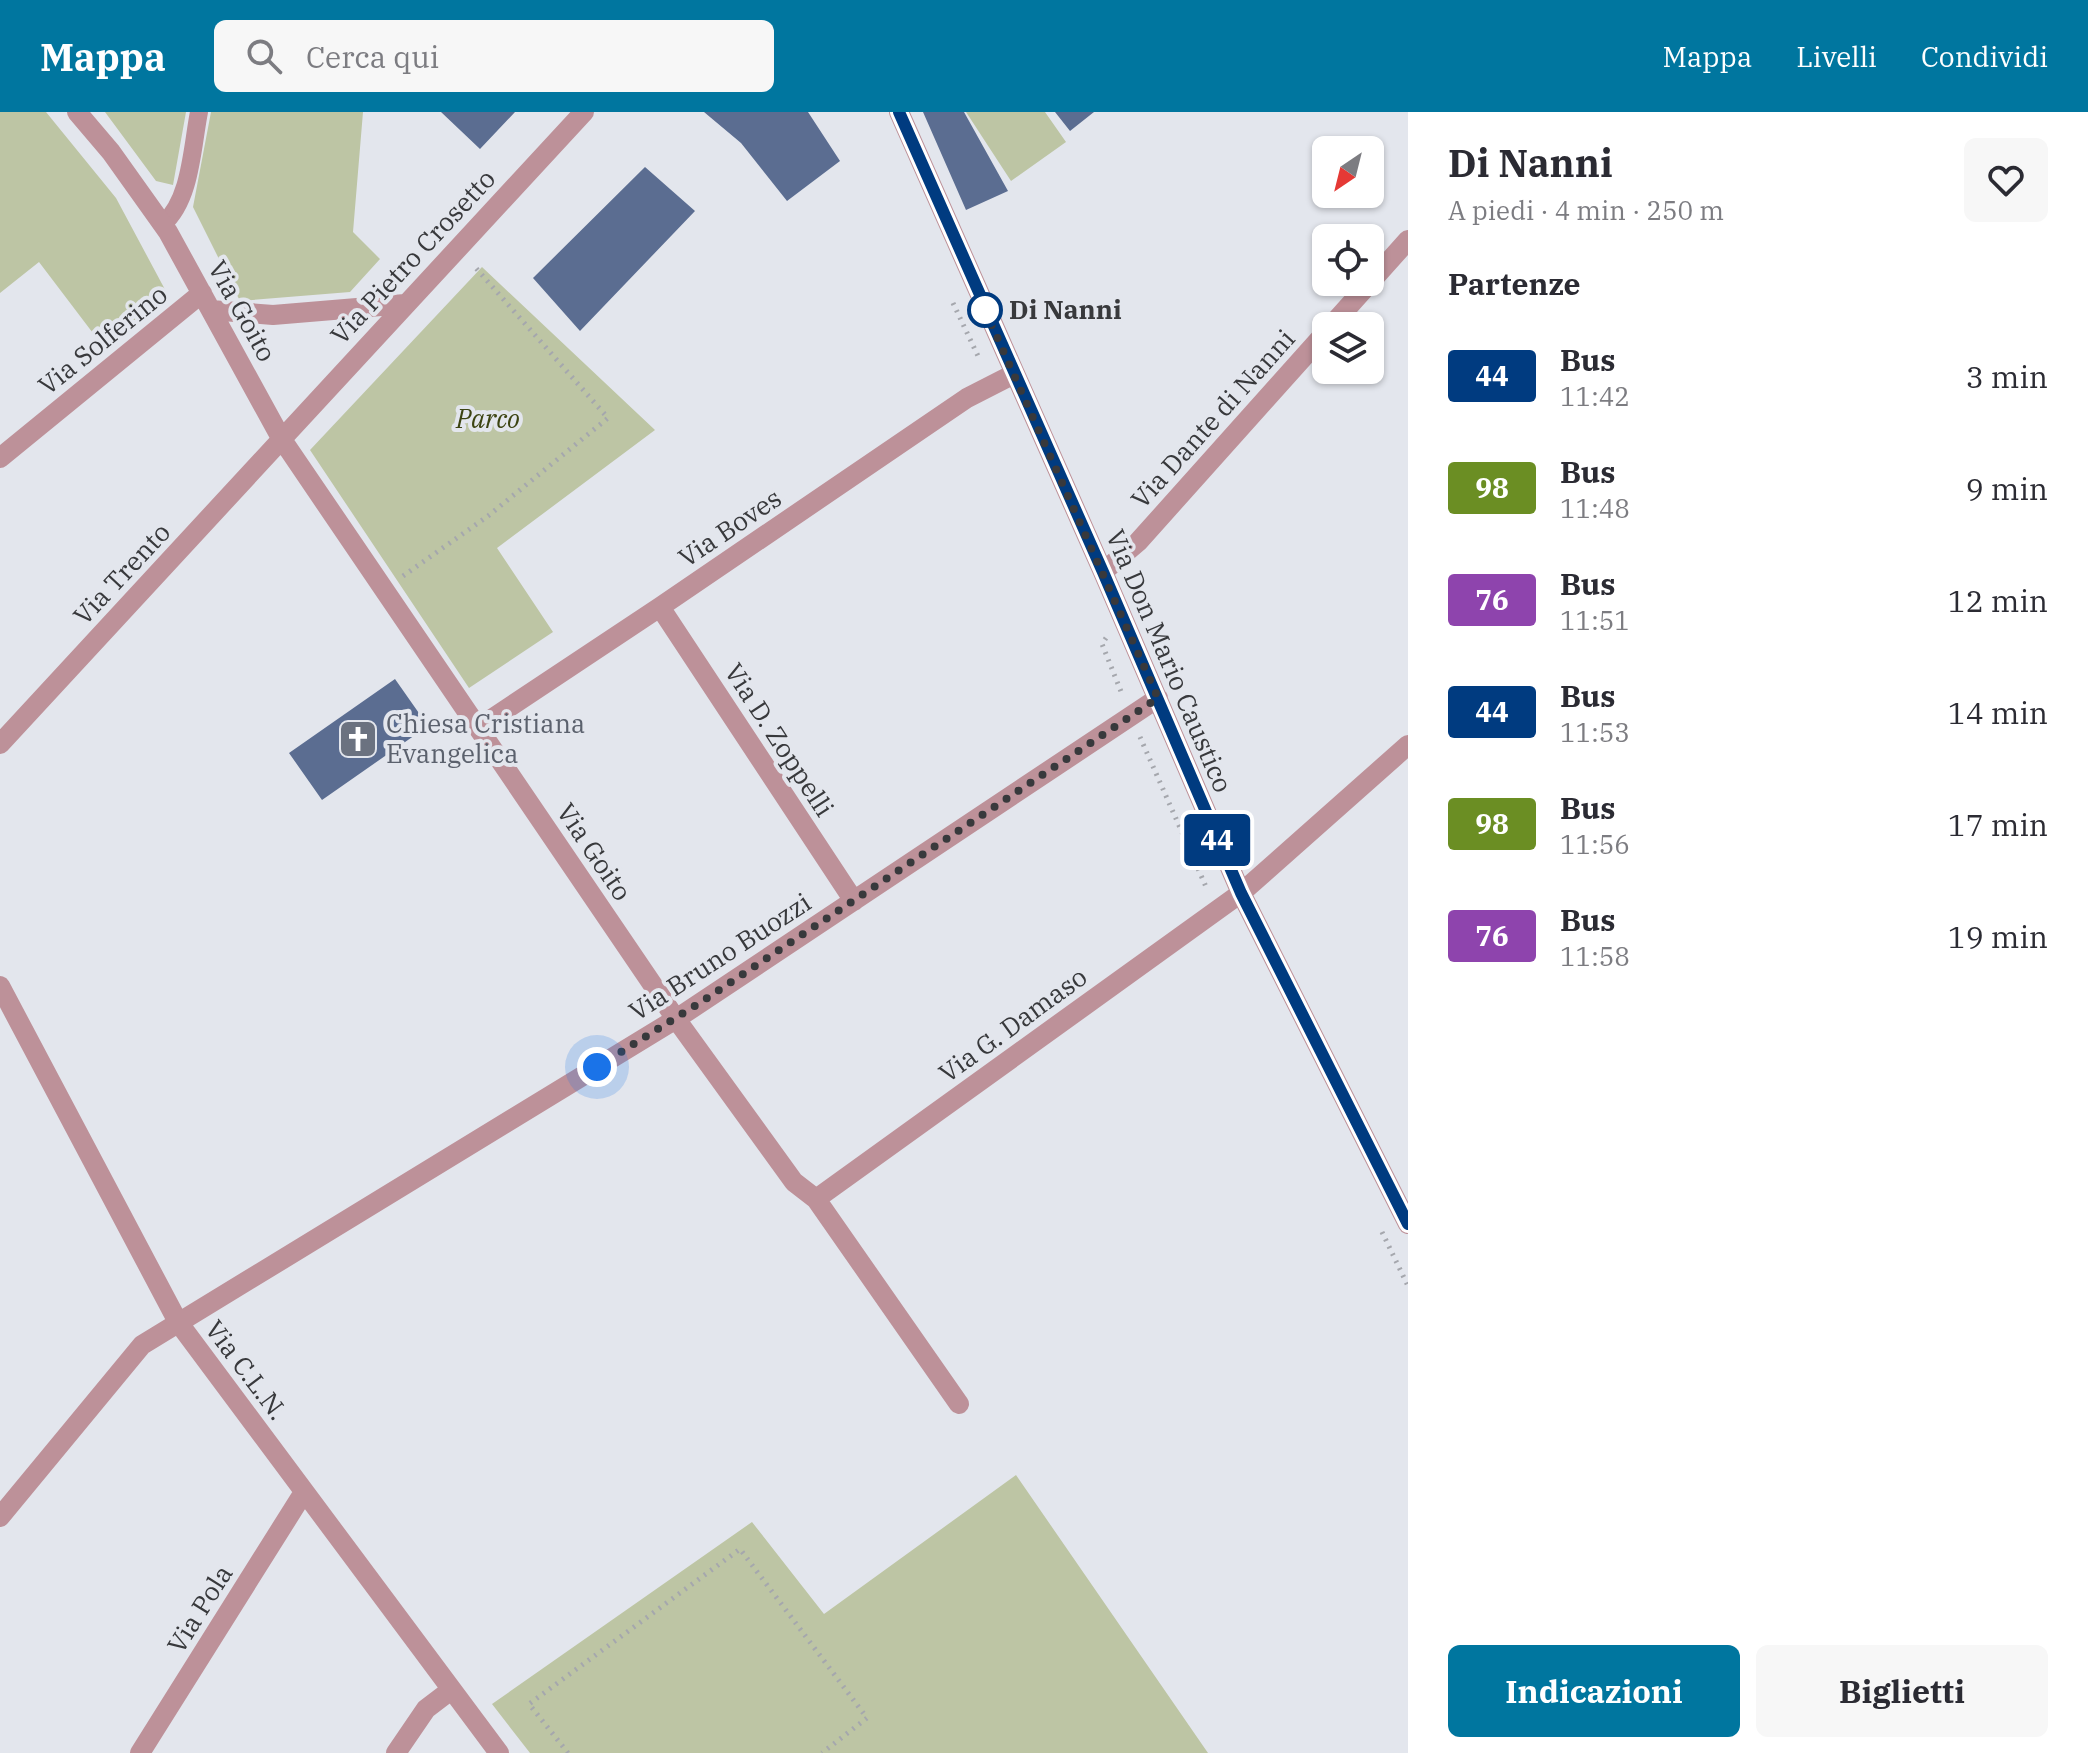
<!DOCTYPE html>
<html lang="it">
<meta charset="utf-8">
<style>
body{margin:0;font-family:"IBM Plex Serif",serif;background:#f7f7f7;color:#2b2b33;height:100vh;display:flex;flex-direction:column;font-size:30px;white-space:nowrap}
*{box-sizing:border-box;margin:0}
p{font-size:26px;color:#7c7c81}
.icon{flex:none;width:44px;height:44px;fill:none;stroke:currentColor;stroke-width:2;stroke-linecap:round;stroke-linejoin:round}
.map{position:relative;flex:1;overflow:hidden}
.panel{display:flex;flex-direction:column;background:#fff;width:680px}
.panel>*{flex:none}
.badge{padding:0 16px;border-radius:6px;font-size:28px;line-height:52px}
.needle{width:52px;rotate:215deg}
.buttons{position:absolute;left:1312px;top:24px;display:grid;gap:16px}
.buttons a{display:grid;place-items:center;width:72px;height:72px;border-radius:12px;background:#fff;box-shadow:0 2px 6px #0004;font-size:40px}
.you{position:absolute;width:40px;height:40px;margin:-20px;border:6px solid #fff;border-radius:50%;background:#1a73e8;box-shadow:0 0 0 12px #1a73e833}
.map>.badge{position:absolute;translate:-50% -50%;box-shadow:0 0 0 4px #fff}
h2{padding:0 40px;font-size:30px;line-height:72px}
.round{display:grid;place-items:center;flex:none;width:84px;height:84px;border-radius:12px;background:#f7f7f7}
.headline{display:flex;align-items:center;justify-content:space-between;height:136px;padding:0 40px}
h1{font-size:38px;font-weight:700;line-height:60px}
.action{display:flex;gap:16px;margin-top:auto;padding:16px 40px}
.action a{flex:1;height:92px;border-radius:12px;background:#00769f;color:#fff;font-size:32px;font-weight:700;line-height:92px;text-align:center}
.action a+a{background:#f7f7f7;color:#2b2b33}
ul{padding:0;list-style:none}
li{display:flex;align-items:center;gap:24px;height:112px;padding:0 40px}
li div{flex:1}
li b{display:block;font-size:30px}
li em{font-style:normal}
li .badge{min-width:88px;font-weight:700;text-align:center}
header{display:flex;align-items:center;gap:48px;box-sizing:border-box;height:112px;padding:0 40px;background:#00769f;color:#fff}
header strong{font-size:38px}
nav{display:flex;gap:44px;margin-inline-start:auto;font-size:28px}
.search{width:560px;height:72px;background:#f7f7f7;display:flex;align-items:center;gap:20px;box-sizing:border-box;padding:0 28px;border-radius:12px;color:#7c7c81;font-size:30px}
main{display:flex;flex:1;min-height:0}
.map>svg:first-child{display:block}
</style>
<header>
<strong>Mappa</strong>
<div class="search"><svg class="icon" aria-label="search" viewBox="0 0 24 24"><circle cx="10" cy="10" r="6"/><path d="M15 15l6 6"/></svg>Cerca qui</div>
<nav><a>Mappa</a><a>Livelli</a><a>Condividi</a></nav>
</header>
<main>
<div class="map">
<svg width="1408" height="1641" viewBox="0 0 1408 1641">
<rect width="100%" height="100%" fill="#e3e6ed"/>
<path fill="#bdc5a4" d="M 0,0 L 46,0 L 116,86 L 169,185 L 105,237 L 39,150 L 0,181 Z
M 105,0 L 186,0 L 173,73 L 156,69 Z
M 211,0 L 363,0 L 353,120 L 380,147 L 350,180 L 240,189 L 193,95 Z
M 966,0 L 1045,0 L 1066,30 L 1011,69 Z
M 482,155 L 655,318 L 497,436 L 553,520 L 469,576 L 310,338 Z
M 1016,1363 L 1208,1641 L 530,1641 L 492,1592 L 752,1410 L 824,1502 Z"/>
<path fill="#5b6d91" d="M 441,0 L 515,0 L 480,37 Z
M 704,0 L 808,0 L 840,49 L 787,89 L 741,31 Z
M 923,0 L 964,0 L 1008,79 L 966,98 Z
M 1055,0 L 1094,0 L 1070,19 Z
M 645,55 L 695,99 L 580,219 L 533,166 Z
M 395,567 L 428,614 L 322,688 L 289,641 Z"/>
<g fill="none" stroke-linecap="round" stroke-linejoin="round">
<path stroke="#a5a7ad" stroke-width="5" stroke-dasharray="2 6" stroke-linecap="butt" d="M 953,191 L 978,244
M 403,464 L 488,404 L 608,306 L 474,154
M 1106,526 L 1102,532 L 1122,582
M 1140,625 L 1207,777
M 1382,1120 L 1408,1174
M 568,1641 L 529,1592 L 740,1437 L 867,1606 L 822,1641"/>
<path stroke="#bd9199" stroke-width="18" d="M 163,112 C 191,88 192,35 199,0"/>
<path stroke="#bd9199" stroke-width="20" d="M 77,0 L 111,40 L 168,120 L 281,326 L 676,907 L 794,1070 L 816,1087 L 959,1292
M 899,0 L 1103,460 L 1241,781 L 1408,1112
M 211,198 L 273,203 L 405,192
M 1331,214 L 1408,128
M 0,346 L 202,181
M 1103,460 L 1138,430 L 1326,220
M 660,495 L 854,789
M 478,616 L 660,495 L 967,286 L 1014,262
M 0,632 L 584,0
M 0,874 L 178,1210 L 499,1641
M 816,1087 L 1241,781 L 1408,633
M 0,1405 L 142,1233 L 676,907 L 1158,586
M 140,1641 L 304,1380
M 396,1641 L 426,1597 L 451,1578"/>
</g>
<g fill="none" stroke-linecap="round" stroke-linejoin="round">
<g stroke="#fff" stroke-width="18">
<path id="line" d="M 899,0 L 1103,460 L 1241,781 L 1408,1112"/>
</g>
<use href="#line" stroke="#003b80" stroke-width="12"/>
<path stroke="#38393c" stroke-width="8" stroke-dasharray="0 14.4" d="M 597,955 L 701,890 L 1158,586 L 985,198"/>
</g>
<defs>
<g id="church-square" transform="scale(2)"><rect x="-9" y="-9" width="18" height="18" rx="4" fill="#6b7280" stroke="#e3e6ed"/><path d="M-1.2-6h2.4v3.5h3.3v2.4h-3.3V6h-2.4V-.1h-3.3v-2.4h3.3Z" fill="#fff"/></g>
</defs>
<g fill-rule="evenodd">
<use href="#church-square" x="358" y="627"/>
</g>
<circle fill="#fff" stroke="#003b80" stroke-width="4" cx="985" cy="198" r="16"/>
<g text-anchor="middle" stroke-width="8" stroke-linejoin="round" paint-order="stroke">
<g font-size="26" fill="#38393c" stroke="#e3e6ed">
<text transform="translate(413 145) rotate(-47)" y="9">Via Pietro Crosetto</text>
<text transform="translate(242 199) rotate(61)" y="9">Via Goito</text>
<text transform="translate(103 228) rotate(-39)" y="9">Via Solferino</text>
<text transform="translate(1213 307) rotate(-48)" y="9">Via Dante di Nanni</text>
<text transform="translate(730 416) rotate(-34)" y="9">Via Boves</text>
<text transform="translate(122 462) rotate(-47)" y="9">Via Trento</text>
<text transform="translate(1169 549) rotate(67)" y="9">Via Don Mario Caustico</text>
<text transform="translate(779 628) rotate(57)" y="9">Via D. Zoppelli</text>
<text transform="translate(594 740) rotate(56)" y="9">Via Goito</text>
<text transform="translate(720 845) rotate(-33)" y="9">Via Bruno Buozzi</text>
<text transform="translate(1013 913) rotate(-36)" y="9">Via G. Damaso</text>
<text transform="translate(246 1258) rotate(53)" y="9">Via C.L.N.</text>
<text transform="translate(200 1497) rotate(-58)" y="9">Via Pola</text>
</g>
<g font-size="26" font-weight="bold" fill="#38393c" stroke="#e3e6ed" text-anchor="start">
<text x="1009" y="207">Di Nanni</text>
</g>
<g font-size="26" font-style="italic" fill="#3c4412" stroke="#e3e6ed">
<text x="488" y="316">Parco</text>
</g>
<g font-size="26" fill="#5b616d" stroke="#e3e6ed" text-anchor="start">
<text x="386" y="621">Chiesa Cristiana<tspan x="386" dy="30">Evangelica</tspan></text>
</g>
</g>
</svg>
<div class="buttons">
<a><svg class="needle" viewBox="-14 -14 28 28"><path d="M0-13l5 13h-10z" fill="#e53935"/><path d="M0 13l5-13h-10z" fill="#7c7c81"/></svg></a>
<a><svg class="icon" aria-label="locate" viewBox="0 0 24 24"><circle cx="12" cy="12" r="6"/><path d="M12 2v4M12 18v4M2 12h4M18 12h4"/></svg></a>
<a><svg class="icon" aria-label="layers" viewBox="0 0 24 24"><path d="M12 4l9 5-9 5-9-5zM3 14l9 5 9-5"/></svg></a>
</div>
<div class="you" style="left:597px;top:955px"></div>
<b class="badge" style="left:1217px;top:728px;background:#003b80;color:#fff">44</b>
</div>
<section class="panel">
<div class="headline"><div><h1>Di Nanni</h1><p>A piedi · 4 min · 250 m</p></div><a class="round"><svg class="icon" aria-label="heart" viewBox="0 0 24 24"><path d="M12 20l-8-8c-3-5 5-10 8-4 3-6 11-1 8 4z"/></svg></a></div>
<h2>Partenze</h2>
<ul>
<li><span class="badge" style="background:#003b80;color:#fff">44</span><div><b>Bus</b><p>11:42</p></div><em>3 min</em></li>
<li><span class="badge" style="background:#6b8e23;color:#fff">98</span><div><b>Bus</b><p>11:48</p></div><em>9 min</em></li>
<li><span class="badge" style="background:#8e44ad;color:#fff">76</span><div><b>Bus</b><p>11:51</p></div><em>12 min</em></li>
<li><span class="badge" style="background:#003b80;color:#fff">44</span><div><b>Bus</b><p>11:53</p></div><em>14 min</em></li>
<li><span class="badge" style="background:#6b8e23;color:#fff">98</span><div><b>Bus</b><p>11:56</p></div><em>17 min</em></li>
<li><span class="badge" style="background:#8e44ad;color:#fff">76</span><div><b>Bus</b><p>11:58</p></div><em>19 min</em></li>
</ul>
<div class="action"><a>Indicazioni</a><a>Biglietti</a></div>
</section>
</main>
